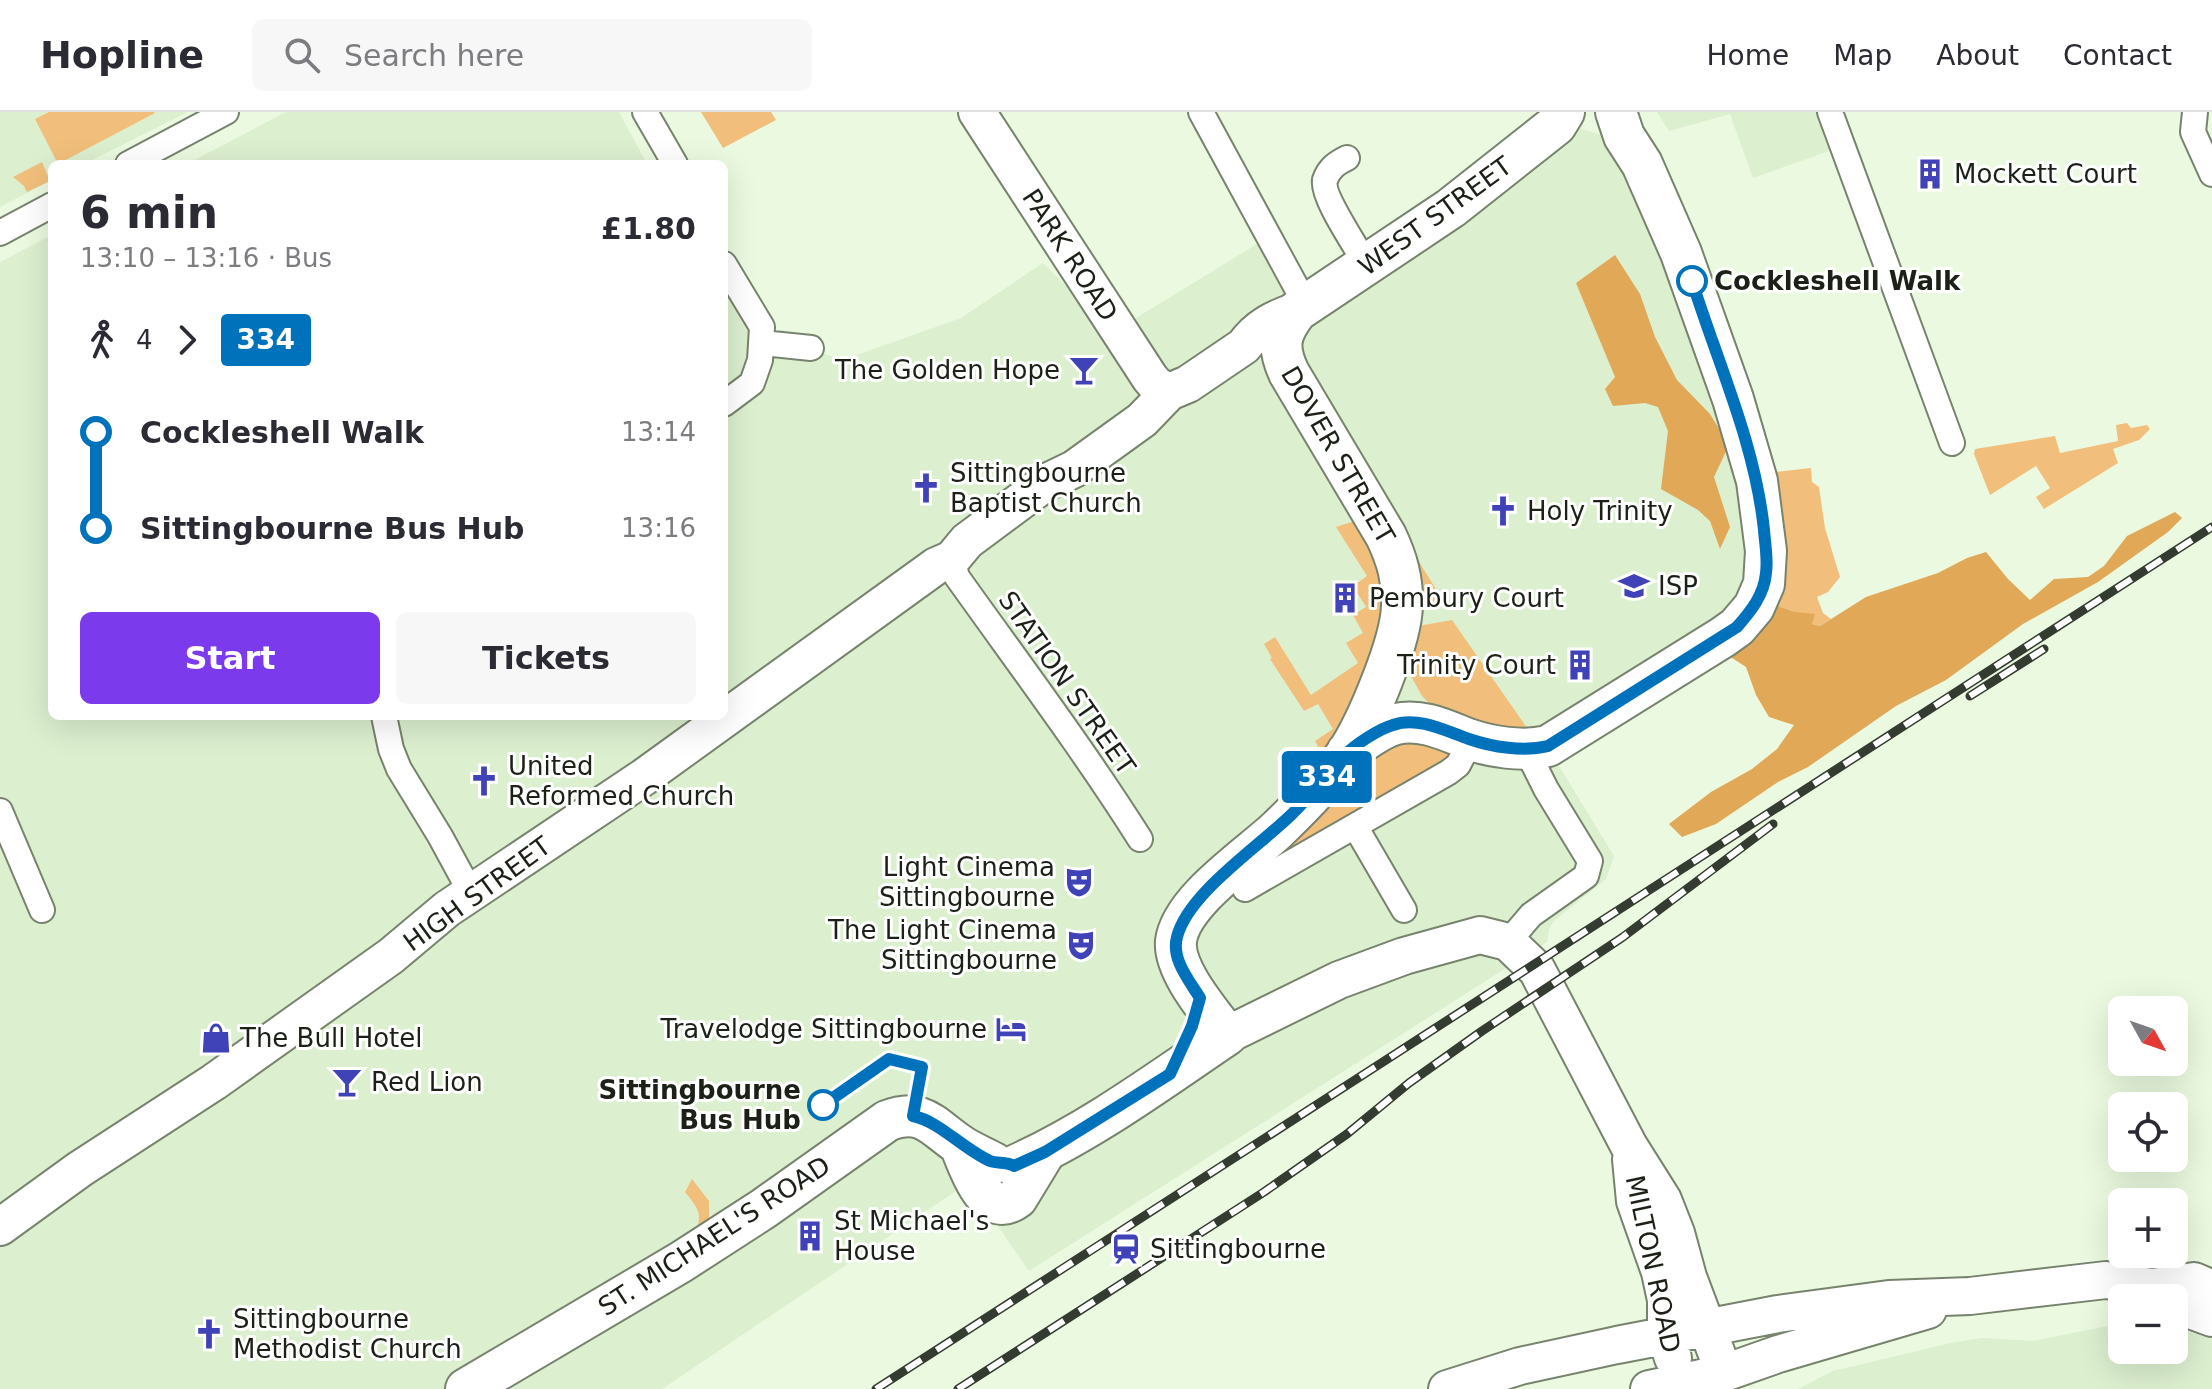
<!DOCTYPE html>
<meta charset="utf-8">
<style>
body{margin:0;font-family:"DejaVu Sans",sans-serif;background:#f7f7f7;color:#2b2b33;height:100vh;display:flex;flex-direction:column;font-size:30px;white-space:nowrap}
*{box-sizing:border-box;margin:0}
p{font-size:26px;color:#7c7c81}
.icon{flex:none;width:44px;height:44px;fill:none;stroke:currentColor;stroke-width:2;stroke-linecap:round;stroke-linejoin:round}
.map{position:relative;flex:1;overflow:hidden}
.details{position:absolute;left:48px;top:48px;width:680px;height:560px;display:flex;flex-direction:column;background:#fff;border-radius:12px;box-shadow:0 8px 32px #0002}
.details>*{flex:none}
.badge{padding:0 16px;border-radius:6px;font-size:28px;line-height:52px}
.needle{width:52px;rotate:130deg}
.controls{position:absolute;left:2108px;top:884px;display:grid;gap:16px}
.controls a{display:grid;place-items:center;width:80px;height:80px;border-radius:12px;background:#fff;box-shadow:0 8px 32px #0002;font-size:40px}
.map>.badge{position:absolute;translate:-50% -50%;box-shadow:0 0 0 4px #fff}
.legs{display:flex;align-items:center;gap:12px;height:88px;padding:0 32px;font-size:26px}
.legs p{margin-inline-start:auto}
.summary{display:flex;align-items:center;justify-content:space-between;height:136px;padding:0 32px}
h1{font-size:44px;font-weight:700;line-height:60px}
.primary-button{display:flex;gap:16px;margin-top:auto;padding:16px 32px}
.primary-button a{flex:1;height:92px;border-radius:12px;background:#7c3aed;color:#fff;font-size:32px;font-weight:700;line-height:92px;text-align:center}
.primary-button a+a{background:#f7f7f7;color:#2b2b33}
ul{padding:0 32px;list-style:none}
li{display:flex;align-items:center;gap:28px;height:96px;font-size:30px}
li i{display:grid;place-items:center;width:12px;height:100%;margin:0 10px;background:currentColor}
li i::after{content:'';width:20px;height:20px;margin:-10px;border:6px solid;border-radius:50%;background:#fff}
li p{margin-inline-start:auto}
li:first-child i{background:linear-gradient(#0000 50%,currentColor 0)}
li:last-child i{background:linear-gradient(currentColor 50%,#0000 0)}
header{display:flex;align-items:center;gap:48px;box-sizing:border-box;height:112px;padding:0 40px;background:#fff;border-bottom:2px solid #e1e1e2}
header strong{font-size:38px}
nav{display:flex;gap:44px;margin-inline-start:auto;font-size:28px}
.search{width:560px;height:72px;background:#f7f7f7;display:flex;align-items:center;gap:20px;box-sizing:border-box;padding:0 28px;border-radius:12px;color:#7c7c81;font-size:30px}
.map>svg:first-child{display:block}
</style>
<header>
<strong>Hopline</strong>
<div class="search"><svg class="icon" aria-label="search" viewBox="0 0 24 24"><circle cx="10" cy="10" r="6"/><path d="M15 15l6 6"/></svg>Search here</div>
<nav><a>Home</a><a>Map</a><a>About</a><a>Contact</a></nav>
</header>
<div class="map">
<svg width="2212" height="1277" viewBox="0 0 2212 1277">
<rect width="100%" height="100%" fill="#eaf9df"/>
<path fill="#dcefcf" d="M 0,0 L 188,0 L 84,52 L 52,52 L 52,68 L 0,95 Z
M 286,0 L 619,0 L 647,52 L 187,52 Z
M 1657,0 L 1816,0 L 1829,39 L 1753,66 L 1730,2 L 1669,19 Z
M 1568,13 L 1599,22 L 1624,24 L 1779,470 L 1553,644 L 1614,744 L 1606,767 L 1554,809 L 1549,817 L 1547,830 L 1029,1159 L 968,1071 L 662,1277 L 0,1277 L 0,150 L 52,123 L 52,604 L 724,604 L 724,174 L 753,218 L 843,248 L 961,206 L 1043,151 L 1073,181 L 1105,225 L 1257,132 L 1303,214 Z
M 2122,1211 L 2122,1238 L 2174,1238 L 2174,1215 L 2212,1227 L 2212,1277 L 1798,1277 L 1833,1259 L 1951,1231 L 1982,1226 L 2033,1229 Z"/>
<path fill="#f1bf7b" d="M 49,0 L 154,0 L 155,1 L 58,52 L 35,7 Z
M 701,0 L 771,0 L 776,8 L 723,36 Z
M 42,50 L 50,69 L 27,80 L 24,74 L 13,65 Z
M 2127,311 L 2131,316 L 2147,313 L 2150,317 L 2139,328 L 2113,337 L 2118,351 L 2044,397 L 2036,385 L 2050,376 L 2036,354 L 1990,383 L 1974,342 L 1975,337 L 2055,324 L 2060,341 L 2118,329 L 2116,313 Z
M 1811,356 L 1812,370 L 1819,375 L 1825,416 L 1840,465 L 1828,480 L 1817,485 L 1823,501 L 1831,507 L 1820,514 L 1812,512 L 1795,500 L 1770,491 L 1766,361 Z
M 1361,407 L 1375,431 L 1386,503 L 1346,619 L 1279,689 L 1318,634 L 1315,629 L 1333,617 L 1318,592 L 1304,599 L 1270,547 L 1272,546 L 1264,532 L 1275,525 L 1311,583 L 1358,551 L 1346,531 L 1363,521 L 1353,503 L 1366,495 L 1353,474 L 1367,464 L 1336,415 Z
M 1407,430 L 1445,492 L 1437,494 L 1419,483 Z
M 1452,508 L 1532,623 L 1503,623 L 1435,597 L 1422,584 L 1411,564 L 1408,539 L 1418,514 Z
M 1383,625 L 1453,634 L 1451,646 L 1264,754 Z
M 692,1067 L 709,1089 L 709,1110 L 693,1129 C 702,1103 702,1101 685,1080 Z"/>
<path fill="#e0a857" d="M 1615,143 L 1640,182 L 1655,225 L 1677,268 L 1710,302 L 1729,333 L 1714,365 L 1730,415 L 1720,437 L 1710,409 L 1698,398 L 1661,377 L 1668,319 L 1658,295 L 1645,291 L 1613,294 L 1605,277 L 1615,265 L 1576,171 Z
M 2175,400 L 2182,406 L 2168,420 L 2098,470 L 2023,512 L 1946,568 L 1896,594 L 1808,655 L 1778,670 L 1716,712 L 1682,725 L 1669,712 L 1711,680 L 1752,657 L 1777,637 L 1794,613 L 1769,605 L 1756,583 L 1746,555 L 1729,544 L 1770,491 L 1795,500 L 1815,502 L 1812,512 L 1820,514 L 1866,485 L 1938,461 L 1967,446 L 1986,440 L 2008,467 L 2030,488 L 2054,467 L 2088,465 L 2104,454 L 2127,424 Z"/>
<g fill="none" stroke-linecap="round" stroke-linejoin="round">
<g stroke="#77836d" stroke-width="28">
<path id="street" d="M 645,0 L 675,52
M 1201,0 L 1306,193
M 1830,0 L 1952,331
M 2195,0 L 2193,20 L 2212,62
M 1347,46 C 1337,51 1329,56 1325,68 C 1321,84 1358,137 1367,154
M 128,52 L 226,0
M 0,121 L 52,93
M 724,152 L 762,215 L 760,248 L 752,271 L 724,292
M 762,231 L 811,236
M 952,447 L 957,465 C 1019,552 1083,637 1140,727
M 384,604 L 391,637 L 399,657 L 440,724 L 471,781
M 0,699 L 42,798
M 1355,714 L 1404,798
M 1245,777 L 1449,660 L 1458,653 L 1471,628
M 1508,830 L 1531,803 L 1586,764 L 1590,749 L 1546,677 L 1526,637"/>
</g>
<g stroke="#77836d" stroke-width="40">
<path id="secondary" d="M 977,0 L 1150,266 L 1156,273 L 1169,280
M 1227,923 L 1339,868 L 1404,844 L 1480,823 L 1508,830 L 1537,858 L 1629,1034 L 1663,1088 L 1676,1121 L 1688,1165 L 1724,1261
M 1631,1047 L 1635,1089 L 1660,1160 L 1666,1188 L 1666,1224 L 1673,1246
M 0,1115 L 80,1057 L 214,970 L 391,844 L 447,797 L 644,665 L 936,454 L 952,447 L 967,429 L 1045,371 L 1074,357 L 1142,308 L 1169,280 L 1188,272 L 1244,234 C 1257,215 1275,206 1297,199
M 2174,1189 L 2185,1196 L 2212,1206
M 1447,1277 L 1520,1254 L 1617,1233 L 1778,1202 L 1889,1187 L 1970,1184 L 2106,1168 L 2152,1175 L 2194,1169 L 2212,1177
M 1649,1277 L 1724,1261 L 1778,1242 L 1928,1198"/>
</g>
<g stroke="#77836d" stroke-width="44">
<path id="primary" d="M 1347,640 C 1362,631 1379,616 1396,612 C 1421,606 1445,618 1468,627 C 1491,635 1523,640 1548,634 L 1723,525 L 1737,515 L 1754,495 L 1764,472 L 1766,439 L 1757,369 L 1733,287 L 1681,141 L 1642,52 L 1624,24 L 1616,0
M 960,1033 C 969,1055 986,1110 1017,1086 L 1045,1040
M 1014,1054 C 1090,1020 1159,969 1227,923 C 1210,900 1173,858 1176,829 C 1181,789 1249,744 1277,718 C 1301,695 1327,669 1347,641 C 1367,611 1401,530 1402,494 C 1403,468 1397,447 1386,424 L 1289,261 C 1277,235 1279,222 1297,199 L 1451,96 L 1556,13 L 1564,0
M 466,1277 L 681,1150 L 763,1097 L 887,1009 C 923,995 933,1015 960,1033 C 970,1040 983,1045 994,1051"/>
</g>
<use href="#street" stroke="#fff" stroke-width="24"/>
<use href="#secondary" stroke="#fff" stroke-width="36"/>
<use href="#primary" stroke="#fff" stroke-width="40"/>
<g stroke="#343b30" stroke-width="9">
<path id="rail" d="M 1970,584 L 2044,537
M 876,1277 L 2212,415
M 958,1277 L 1264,1080 L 1347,1022 L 1409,971 L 1482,919 L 1623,825 L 1773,712"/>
</g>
<use href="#rail" stroke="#fff" stroke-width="6" stroke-dasharray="18" stroke-linecap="butt"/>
</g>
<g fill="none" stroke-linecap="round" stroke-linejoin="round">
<g stroke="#fff" stroke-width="18">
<path id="line-1" d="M 823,993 L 889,947 L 922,955 L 913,1004 C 939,1009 963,1037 990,1049 C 998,1052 1006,1049 1014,1054 L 1045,1040 L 1170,962 L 1192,914 L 1200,886 C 1189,868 1171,847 1177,825 C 1188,781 1260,734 1293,701 C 1312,683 1327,660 1346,642 C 1356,632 1379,617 1393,613 C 1418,604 1446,619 1469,627 C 1492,635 1524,640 1548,634 L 1737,515 C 1751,499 1764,483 1766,461 C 1768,447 1765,432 1764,418 C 1755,331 1718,252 1692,169"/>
</g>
<use href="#line-1" stroke="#0072bc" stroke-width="12"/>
</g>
<defs>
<g id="building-bare" transform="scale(2.4)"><path d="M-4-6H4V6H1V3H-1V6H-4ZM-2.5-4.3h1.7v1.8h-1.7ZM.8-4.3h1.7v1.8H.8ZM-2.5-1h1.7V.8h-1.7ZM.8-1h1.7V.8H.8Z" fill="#4042b7" stroke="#fff" stroke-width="2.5" paint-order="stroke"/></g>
<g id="bar-bare" transform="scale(2.4)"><path d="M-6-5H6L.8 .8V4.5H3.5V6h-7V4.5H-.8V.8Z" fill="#4042b7" stroke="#fff" stroke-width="2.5" paint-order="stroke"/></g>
<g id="church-bare" transform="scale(2.4)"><path d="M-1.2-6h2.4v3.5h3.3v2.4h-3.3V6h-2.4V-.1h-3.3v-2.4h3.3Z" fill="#4042b7" stroke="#fff" stroke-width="2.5" paint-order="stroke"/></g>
<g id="school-bare" transform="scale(2.4)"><path d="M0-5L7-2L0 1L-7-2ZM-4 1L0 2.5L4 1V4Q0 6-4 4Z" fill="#4042b7" stroke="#fff" stroke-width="2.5" paint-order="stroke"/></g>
<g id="theatre-bare" transform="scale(2.4)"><path d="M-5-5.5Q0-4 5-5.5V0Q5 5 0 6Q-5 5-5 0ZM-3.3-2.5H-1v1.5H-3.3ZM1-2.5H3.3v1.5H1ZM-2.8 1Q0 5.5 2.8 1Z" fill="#4042b7" stroke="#fff" stroke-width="2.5" paint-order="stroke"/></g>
<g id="hotel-bare" transform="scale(2.4)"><path d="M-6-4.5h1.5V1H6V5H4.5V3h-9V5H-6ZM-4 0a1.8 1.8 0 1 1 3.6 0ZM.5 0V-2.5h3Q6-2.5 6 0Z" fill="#4042b7" stroke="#fff" stroke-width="2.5" paint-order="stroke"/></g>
<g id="shop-bare" transform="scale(2.4)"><path d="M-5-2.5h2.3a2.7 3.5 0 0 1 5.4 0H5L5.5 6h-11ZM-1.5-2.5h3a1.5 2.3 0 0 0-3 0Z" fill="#4042b7" stroke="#fff" stroke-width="2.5" paint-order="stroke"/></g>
<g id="station-bare" transform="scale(2.4)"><path d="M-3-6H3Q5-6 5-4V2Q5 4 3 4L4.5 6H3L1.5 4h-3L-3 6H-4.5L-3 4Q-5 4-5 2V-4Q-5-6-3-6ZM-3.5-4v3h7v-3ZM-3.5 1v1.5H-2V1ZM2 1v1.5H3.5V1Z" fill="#4042b7" stroke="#fff" stroke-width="2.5" paint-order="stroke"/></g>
</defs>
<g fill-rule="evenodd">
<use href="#building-bare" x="1930" y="62"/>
<use href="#bar-bare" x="1084" y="258"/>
<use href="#church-bare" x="926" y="376"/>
<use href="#church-bare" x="1503" y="399"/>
<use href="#school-bare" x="1634" y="474"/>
<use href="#building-bare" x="1345" y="486"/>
<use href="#building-bare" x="1580" y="553"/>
<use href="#church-bare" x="484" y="669"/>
<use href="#theatre-bare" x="1079" y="770"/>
<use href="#theatre-bare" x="1081" y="833"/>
<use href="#hotel-bare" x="1011" y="917"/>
<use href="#shop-bare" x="216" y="926"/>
<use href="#bar-bare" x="347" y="970"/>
<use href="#building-bare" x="810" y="1124"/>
<use href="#station-bare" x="1126" y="1137"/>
<use href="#church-bare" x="209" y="1222"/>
</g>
<g fill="#fff" stroke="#0072bc" stroke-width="4">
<circle cx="1692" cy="169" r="14"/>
<circle cx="823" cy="993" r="14"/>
</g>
<g text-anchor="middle" stroke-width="6" stroke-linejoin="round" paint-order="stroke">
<g font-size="26" fill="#1c2118" stroke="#fff" text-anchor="start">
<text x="1954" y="71">Mockett Court</text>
<text x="1060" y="267" text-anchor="end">The Golden Hope</text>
<text x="950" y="370">Sittingbourne<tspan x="950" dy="30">Baptist Church</tspan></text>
<text x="1527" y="408">Holy Trinity</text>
<text x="1658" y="483">ISP</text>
<text x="1369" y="495">Pembury Court</text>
<text x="1556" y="562" text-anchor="end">Trinity Court</text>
<text x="508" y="663">United<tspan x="508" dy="30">Reformed Church</tspan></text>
<text x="1055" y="764" text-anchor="end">Light Cinema<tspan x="1055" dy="30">Sittingbourne</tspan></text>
<text x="1057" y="827" text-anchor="end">The Light Cinema<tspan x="1057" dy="30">Sittingbourne</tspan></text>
<text x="987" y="926" text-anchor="end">Travelodge Sittingbourne</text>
<text x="240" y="935">The Bull Hotel</text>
<text x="371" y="979">Red Lion</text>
<text x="834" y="1118">St Michael's<tspan x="834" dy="30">House</tspan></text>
<text x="1150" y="1146">Sittingbourne</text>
<text x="233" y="1216">Sittingbourne<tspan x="233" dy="30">Methodist Church</tspan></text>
</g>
<g font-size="26" fill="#1c2118" stroke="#fff">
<text transform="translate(1435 104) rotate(-36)" y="9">WEST STREET</text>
<text transform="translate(1070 143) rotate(57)" y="9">PARK ROAD</text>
<text transform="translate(1338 343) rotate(60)" y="9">DOVER STREET</text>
<text transform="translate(1067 571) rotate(55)" y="9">STATION STREET</text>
<text transform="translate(477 782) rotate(-36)" y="9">HIGH STREET</text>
<text transform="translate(714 1124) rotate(-33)" y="9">ST. MICHAEL'S ROAD</text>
<text transform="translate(1653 1152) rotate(78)" y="9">MILTON ROAD</text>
</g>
<g font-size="26" font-weight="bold" fill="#1c2118" stroke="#fff" text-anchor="start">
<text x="1714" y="178">Cockleshell Walk</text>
<text x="801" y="987" text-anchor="end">Sittingbourne<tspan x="801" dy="30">Bus Hub</tspan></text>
</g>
</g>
</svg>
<div class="controls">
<a><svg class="needle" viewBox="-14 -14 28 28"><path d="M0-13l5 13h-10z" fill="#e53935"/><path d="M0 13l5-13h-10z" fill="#7c7c81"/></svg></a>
<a><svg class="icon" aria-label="locate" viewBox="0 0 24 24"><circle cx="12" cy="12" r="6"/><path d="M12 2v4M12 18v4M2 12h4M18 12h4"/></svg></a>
<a>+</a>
<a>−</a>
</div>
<b class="badge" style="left:1327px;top:665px;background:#0072bc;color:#fff">334</b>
<section class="details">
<div class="summary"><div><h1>6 min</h1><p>13:10 – 13:16 · Bus</p></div><b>£1.80</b></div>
<div class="legs"><svg class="icon" aria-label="walk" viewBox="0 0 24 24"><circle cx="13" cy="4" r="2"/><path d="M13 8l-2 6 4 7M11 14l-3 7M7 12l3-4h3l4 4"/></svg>4<svg class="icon" aria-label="forward" viewBox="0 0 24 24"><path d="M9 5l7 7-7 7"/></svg><b class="badge" style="background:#0072bc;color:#fff">334</b></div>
<ul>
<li><i style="color:#0072bc"></i><b>Cockleshell Walk</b><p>13:14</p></li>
<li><i style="color:#0072bc"></i><b>Sittingbourne Bus Hub</b><p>13:16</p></li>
</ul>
<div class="primary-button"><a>Start</a><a>Tickets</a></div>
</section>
</div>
